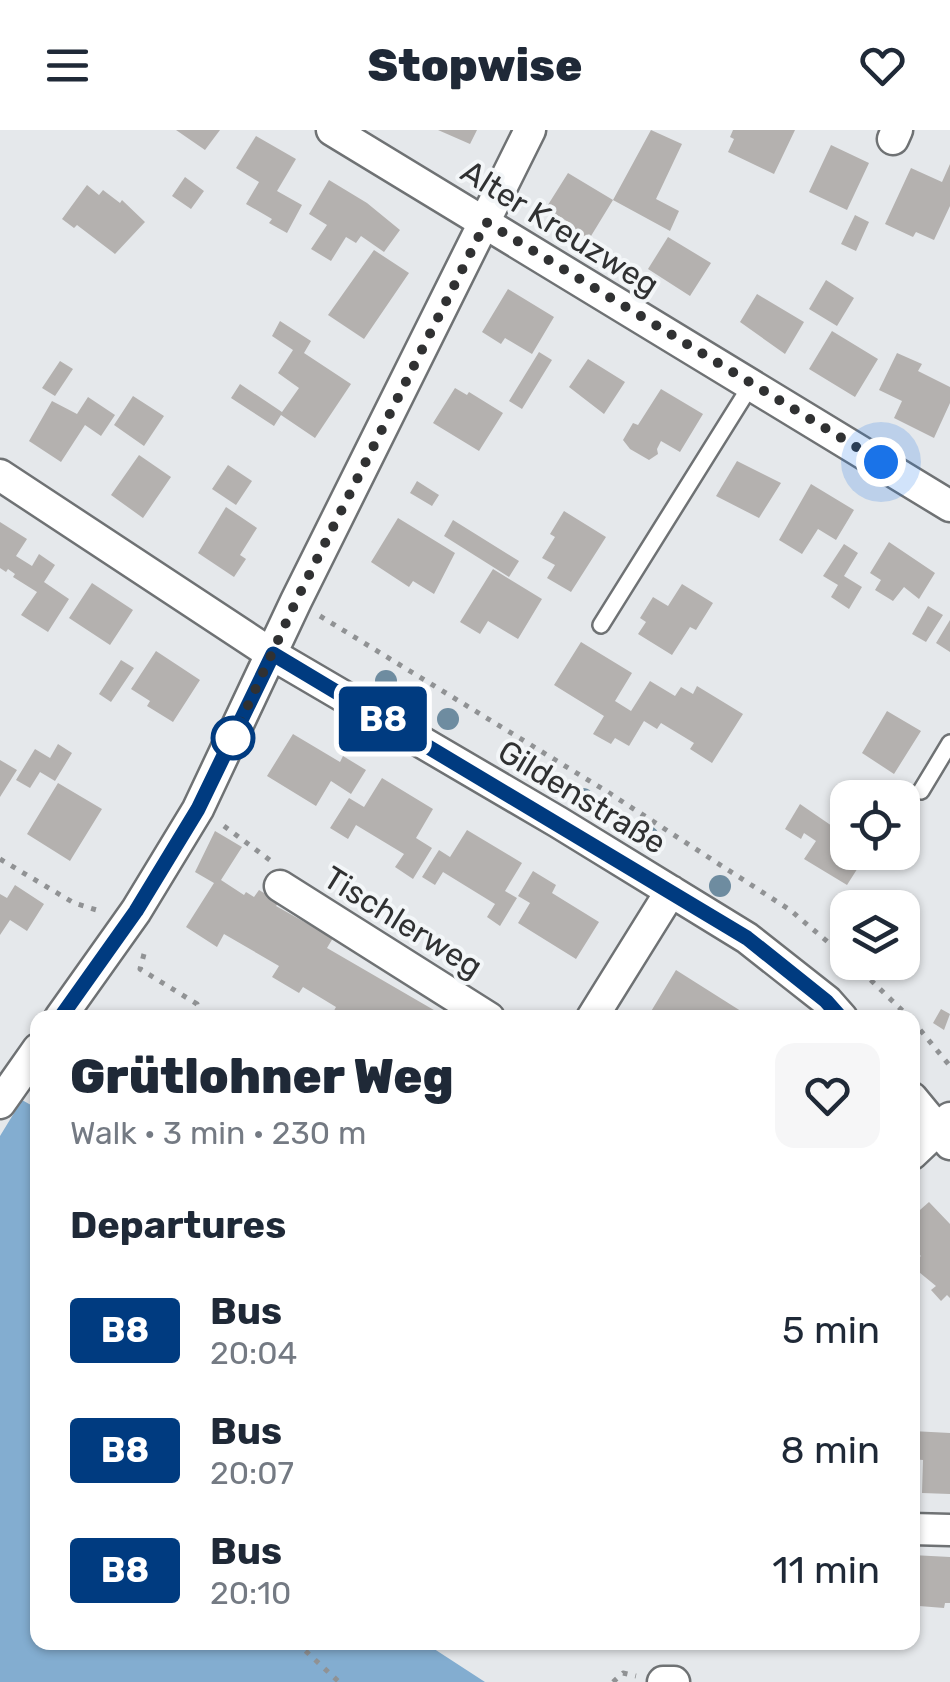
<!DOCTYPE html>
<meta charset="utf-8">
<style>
body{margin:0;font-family:Rubik,sans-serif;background:#f6f6f7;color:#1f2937;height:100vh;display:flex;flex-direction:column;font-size:38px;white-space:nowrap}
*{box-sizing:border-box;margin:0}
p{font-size:32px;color:#747a83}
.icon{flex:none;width:55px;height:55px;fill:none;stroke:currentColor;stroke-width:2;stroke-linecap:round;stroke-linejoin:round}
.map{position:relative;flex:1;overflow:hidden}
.drawer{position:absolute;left:30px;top:880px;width:890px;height:640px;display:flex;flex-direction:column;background:#fff;border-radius:20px;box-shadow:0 2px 8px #0004}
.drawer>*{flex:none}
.badge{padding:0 20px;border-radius:8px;font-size:35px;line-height:65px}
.controls{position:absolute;left:830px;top:650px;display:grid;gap:20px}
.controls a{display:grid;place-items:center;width:90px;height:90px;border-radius:20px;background:#fff;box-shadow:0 2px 8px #0004;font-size:50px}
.you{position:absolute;width:50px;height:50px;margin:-25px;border:8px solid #fff;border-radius:50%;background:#1a73e8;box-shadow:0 0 0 15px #1a73e833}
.map>.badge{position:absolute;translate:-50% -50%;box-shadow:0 0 0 5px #fff}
h2{padding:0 40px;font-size:38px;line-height:90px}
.round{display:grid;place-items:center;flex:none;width:105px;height:105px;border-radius:20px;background:#f6f6f7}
.headline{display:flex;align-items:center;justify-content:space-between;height:170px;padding:0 40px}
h1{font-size:48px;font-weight:800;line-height:75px}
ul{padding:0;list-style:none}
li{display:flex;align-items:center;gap:30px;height:120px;padding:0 40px}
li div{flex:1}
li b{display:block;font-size:38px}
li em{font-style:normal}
li .badge{min-width:110px;font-weight:700;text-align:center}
header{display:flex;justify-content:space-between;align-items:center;height:130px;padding:0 40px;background:#fff;font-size:45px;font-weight:800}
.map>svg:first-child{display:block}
</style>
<header><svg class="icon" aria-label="menu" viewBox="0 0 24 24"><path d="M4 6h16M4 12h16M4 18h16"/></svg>Stopwise<svg class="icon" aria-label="heart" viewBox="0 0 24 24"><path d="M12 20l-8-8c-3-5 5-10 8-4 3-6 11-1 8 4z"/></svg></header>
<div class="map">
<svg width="950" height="1552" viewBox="0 0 950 1552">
<rect width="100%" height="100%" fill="#e5e8eb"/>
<path fill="#83add0" d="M 22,970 L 38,979 L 38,1512 L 425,1513 L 485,1552 L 0,1552 L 0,1006 Z"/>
<path fill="#b4b1af" d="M 176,0 L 220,0 L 205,20 Z
M 438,0 L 477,0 L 470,14 Z
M 651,0 L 682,14 L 656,69 L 679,81 L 670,101 L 613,70 Z
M 733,0 L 795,0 L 774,44 L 728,22 L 734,9 L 730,7 Z
M 256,6 L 296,29 L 277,61 L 302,75 L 287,103 L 269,93 L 272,89 L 246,74 L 259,52 L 236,38 Z
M 831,15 L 869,33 L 847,80 L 809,62 Z
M 950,34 L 950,76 L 934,110 L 916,102 L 913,107 L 885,94 L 911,38 L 942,52 Z
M 568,43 L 613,70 L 591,106 L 589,104 L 586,107 L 571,98 L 573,95 L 546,78 Z
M 185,47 L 204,61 L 191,79 L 172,66 Z
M 329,50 L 367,73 L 400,100 L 384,122 L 361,106 L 356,113 L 346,107 L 331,131 L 311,119 L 327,95 L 309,84 Z
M 87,55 L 99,65 L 103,60 L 120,73 L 122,70 L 145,92 L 115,124 L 77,95 L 74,98 L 62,89 Z
M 855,85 L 869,92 L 856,121 L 841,114 Z
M 668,107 L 711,133 L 690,166 L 648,139 Z
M 374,120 L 409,143 L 364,209 L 328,185 Z
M 826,150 L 854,168 L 837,196 L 809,179 Z
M 508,159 L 554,187 L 532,224 L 505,208 L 501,214 L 482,202 Z
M 757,164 L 804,192 L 785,224 L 740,192 Z
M 280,191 L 311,211 L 304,223 L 351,254 L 315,308 L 281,285 L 274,296 L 231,268 L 240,254 L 282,282 L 299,258 L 278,243 L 293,220 L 272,206 Z
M 832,201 L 878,229 L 855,267 L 809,239 Z
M 539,222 L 552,230 L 522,279 L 509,271 Z
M 897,223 L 922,234 L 918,241 L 950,257 L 950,273 L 934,308 L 894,288 L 902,271 L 879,260 Z
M 588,229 L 625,252 L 604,284 L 569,257 Z
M 60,231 L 73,239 L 55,266 L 42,258 Z
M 455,258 L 467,265 L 469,262 L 503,283 L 479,321 L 433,293 Z
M 661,259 L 703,284 L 680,322 L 661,311 L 657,319 L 658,324 L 649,330 L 630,319 L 623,310 L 633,293 L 638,295 Z
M 133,266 L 164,286 L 144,316 L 114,295 Z
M 88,267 L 115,285 L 101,306 L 85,295 L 61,332 L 29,311 L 52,271 L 77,284 Z
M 139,325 L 171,347 L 143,388 L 111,365 Z
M 737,331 L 781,353 L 759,388 L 716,366 Z
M 228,335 L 252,351 L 236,375 L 212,359 Z
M 417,351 L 439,365 L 432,376 L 410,363 Z
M 811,354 L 854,380 L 836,410 L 818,399 L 802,424 L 779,410 Z
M 226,377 L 257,398 L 240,425 L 246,429 L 234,447 L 198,423 Z
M 564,381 L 606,407 L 571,462 L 547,448 L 555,435 L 542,428 L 555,407 L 550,404 Z
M 398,388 L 455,423 L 434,464 L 413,451 L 409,457 L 371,432 Z
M 453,390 L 519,431 L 509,447 L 444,406 Z
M 0,392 L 27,409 L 16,426 L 32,436 L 39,424 L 55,435 L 44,452 L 69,469 L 48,502 L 21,485 L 37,462 L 13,447 L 15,444 L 8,439 L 6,442 L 0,438 Z
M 889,412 L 935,443 L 919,469 L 904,457 L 893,471 L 875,460 L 881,450 L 870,443 Z
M 844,414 L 858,423 L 844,446 L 862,457 L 849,479 L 831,467 L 838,455 L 823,446 Z
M 493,439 L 542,469 L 518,509 L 488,491 L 480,504 L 460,492 Z
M 92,453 L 133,480 L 110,515 L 69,488 Z
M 682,454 L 713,473 L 696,500 L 690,497 L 672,525 L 638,504 L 646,492 L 640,488 L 653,467 L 668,476 Z
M 928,476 L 943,485 L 926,512 L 912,504 Z
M 950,490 L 950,522 L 936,513 Z
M 581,512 L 632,543 L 615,571 L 631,581 L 650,551 L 675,566 L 681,557 L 693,564 L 697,556 L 743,584 L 712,633 L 690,619 L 694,613 L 661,593 L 657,599 L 644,591 L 629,616 L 615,608 L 611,614 L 593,604 L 604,586 L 554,555 Z
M 156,521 L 200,550 L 173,592 L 147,576 L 150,571 L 131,559 Z
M 121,530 L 134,538 L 111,572 L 99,564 Z
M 887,581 L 921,601 L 894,644 L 862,623 Z
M 293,604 L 340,632 L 343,626 L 366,640 L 351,664 L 331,651 L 316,676 L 267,646 Z
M 58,614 L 72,623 L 55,651 L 40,642 L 30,658 L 16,650 L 35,619 L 50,628 Z
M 0,630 L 17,640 L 0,667 Z
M 382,648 L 433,679 L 416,708 L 432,718 L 413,749 L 395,737 L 404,724 L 356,695 L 348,709 L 330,698 L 349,668 L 364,677 Z
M 58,653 L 102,679 L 70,731 L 27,704 Z
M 800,674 L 848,707 L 848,722 L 868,722 L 847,755 L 804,729 L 816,711 L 804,703 L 801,709 L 785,699 Z
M 467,700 L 522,733 L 505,761 L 517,768 L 500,796 L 487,787 L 495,774 L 443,742 L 435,755 L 422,747 L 439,720 L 450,727 Z
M 215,701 L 242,717 L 221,750 L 244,765 L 246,762 L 254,767 L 259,760 L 279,772 L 276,776 L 333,808 L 327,818 L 439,883 L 437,888 L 368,888 L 363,884 L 361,888 L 330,888 L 336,877 L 303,857 L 299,863 L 272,847 L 279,836 L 224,804 L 217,817 L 186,797 L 214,753 L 195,742 Z
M 533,741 L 556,755 L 552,763 L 599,792 L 576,829 L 518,793 L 530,773 L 518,766 Z
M 15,755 L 44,774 L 27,801 L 10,790 L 0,805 L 0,764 L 7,768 Z
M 676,840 L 744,883 L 741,888 L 647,888 Z
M 941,879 L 950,884 L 944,900 L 933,893 Z
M 929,1072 L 950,1094 L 950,1168 L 947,1165 L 941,1171 L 931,1160 L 936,1156 L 914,1138 L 914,1132 L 921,1126 L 912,1117 L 912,1087 Z
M 912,1301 L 950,1303 L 950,1364 L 922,1363 L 923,1330 L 912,1329 Z
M 912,1425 L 950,1427 L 950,1473 L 945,1473 L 944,1478 L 919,1476 L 919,1485 L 914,1485 Z
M 879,1512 L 897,1512 L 897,1519 L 878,1517 Z"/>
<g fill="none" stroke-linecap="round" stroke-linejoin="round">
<g stroke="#6f7274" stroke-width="20">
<path id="service" d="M 601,495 L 751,255
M 921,661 L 950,613"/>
</g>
<g stroke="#6f7274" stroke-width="35">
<path id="minor" d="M 332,0 L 950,376
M 893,9 L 897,0
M 0,345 L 273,525 L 558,692 L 747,808 L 827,871 L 842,888
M 280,756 L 489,888
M 60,888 L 136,781 L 198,679 L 296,471 L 530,0
M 592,888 L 671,761
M 912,968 L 950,1014
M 0,973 L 38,919
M 912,1024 L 950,988
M 912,1399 L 950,1400
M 663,1552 L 674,1552"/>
</g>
<path stroke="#909294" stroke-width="5" stroke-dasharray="5 8" stroke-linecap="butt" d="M 320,486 L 606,661 L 790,780 L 848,829
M 224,696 L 271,731
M 0,729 L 74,773 L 100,781
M 144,824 L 140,839 L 197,874 L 201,888
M 852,832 L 910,888
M 912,890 L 950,936
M 296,1512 L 339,1552
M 613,1552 L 623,1543 L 636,1546"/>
<use href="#service" stroke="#fff" stroke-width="15"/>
<use href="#minor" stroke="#fff" stroke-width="30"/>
</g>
<g fill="#6e8ca0">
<circle cx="386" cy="551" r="11"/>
<circle cx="448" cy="589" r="11"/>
<circle cx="510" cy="624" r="11"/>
<circle cx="583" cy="669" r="11"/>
<circle cx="648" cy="707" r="11"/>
<circle cx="720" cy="756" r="11"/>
</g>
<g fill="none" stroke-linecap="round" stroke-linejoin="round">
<g stroke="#fff" stroke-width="22">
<path id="line" d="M 60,888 L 136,781 L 198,679 L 273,524 L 747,808 L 826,871 L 841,888"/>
</g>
<use href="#line" stroke="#003b80" stroke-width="15"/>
<path stroke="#303132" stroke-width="10" stroke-dasharray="0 18" d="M 233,608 L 296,471 L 486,92 L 881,332"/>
</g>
<circle fill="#fff" stroke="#003b80" stroke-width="5" cx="233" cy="608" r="20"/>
<g text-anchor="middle" stroke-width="8" stroke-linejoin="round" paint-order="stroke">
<g font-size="32" fill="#303132" stroke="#f3f6f8">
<text transform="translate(560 98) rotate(32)" y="11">Alter Kreuzweg</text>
<text transform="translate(582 667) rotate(31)" y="11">Gildenstraße</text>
<text transform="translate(403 792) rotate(32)" y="11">Tischlerweg</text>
</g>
</g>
</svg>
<div class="controls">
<a><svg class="icon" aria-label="locate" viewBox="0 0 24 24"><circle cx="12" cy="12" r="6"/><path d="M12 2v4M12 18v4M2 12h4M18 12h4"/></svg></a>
<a><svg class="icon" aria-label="layers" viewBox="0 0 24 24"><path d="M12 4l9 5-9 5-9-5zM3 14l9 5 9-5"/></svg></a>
</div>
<div class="you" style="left:881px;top:332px"></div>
<b class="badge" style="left:383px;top:589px;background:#003b80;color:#fff">B8</b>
<section class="drawer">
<div class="headline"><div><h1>Grütlohner Weg</h1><p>Walk · 3 min · 230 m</p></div><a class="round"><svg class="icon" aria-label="heart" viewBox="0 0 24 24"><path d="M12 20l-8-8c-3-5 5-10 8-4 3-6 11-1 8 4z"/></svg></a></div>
<h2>Departures</h2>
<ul>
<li><span class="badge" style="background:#003b80;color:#fff">B8</span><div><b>Bus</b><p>20:04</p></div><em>5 min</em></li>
<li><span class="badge" style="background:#003b80;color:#fff">B8</span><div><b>Bus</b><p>20:07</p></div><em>8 min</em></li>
<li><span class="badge" style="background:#003b80;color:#fff">B8</span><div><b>Bus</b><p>20:10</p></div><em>11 min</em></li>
</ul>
</section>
</div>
